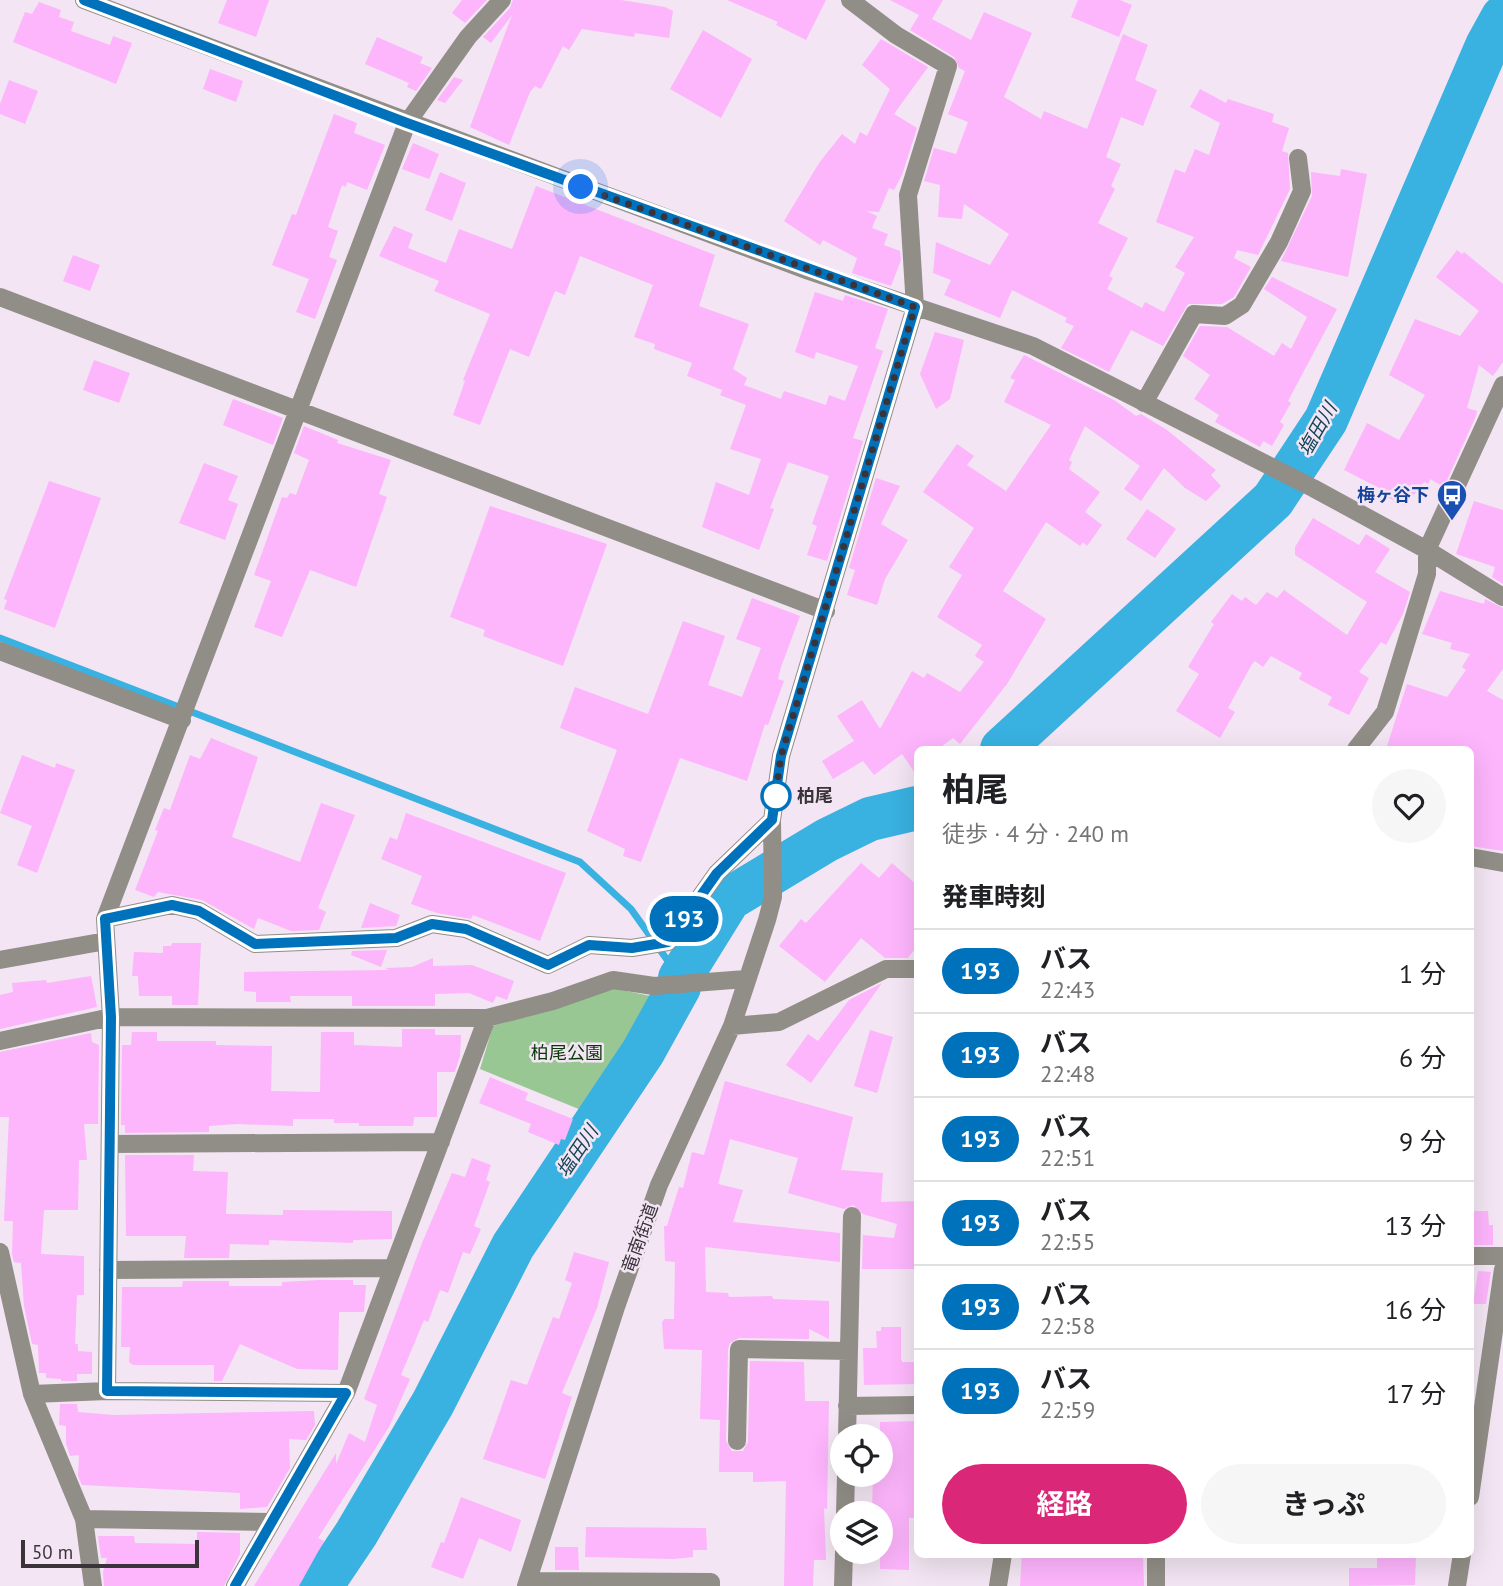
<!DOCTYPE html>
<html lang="ja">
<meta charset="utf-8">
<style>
body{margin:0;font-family:"PT Sans","Noto Sans JP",sans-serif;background:#f6f6f6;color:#202124;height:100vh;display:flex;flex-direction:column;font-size:26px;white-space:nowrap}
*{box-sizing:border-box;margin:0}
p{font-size:23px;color:#757577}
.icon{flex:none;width:38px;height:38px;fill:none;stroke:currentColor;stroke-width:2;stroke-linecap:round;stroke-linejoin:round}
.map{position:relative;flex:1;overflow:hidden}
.side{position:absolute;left:914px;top:746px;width:560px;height:812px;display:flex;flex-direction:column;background:#fff;border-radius:10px;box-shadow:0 7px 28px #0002}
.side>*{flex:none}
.badge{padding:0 14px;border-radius:23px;font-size:24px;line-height:46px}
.fabs{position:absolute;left:830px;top:1424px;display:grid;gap:14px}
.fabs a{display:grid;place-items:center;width:63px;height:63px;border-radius:50%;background:#fff;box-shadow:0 7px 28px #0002;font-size:35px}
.scale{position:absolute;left:21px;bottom:18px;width:178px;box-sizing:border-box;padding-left:7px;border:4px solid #3a343a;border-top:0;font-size:19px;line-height:24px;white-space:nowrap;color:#3a343a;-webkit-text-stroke:5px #f3e5f3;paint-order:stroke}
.you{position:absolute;width:35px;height:35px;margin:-18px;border:5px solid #fff;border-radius:50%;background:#1a73e8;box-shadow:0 0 0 10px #1a73e833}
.map>.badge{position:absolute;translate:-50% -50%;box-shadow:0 0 0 4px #fff}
h2{padding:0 28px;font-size:26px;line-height:63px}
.round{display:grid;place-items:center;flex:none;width:74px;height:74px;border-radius:37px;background:#f6f6f6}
.headline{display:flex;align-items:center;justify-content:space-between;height:119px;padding:0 28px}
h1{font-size:33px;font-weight:700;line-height:52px}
.button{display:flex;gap:14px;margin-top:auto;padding:14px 28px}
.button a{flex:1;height:80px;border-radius:42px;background:#db2777;color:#fff;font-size:28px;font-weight:700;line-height:80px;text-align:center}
.button a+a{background:#f6f6f6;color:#202124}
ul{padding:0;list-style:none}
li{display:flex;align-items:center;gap:21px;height:84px;padding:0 28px;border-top:2px solid #e0e0e0}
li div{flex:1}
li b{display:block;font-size:26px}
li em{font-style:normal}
li .badge{min-width:77px;font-weight:700;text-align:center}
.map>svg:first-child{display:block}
</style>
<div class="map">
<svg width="1503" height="1586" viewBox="0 0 1503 1586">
<rect width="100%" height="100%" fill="#f3e5f3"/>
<path fill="#99c794" d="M 612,988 L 660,998 L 586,1112 L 480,1069 L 493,1026 Z"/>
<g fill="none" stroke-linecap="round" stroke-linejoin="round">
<path stroke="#39b1e1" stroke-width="7" d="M 0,638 L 580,862 L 631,909 L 680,978"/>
<path stroke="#39b1e1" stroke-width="44" d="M 1002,749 L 1273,500 L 1326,420 L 1487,46 L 1503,17
M 321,1586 L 356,1534 L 433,1403 L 513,1246 L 643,1052 L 679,987 L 680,978 L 729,899 L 827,840 L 870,819 L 917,808"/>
</g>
<path fill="#fdb5fc" d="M 227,0 L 269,0 L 256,37 L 218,23 Z
M 462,0 L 487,0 L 465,23 L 452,13 Z
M 513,0 L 621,0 L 665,7 L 673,11 L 669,38 L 635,33 L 634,37 L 582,29 L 569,50 L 563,46 L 541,89 L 535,86 L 530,92 L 509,145 L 470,127 L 512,15 L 491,43 L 483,37 L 510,8 Z
M 727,0 L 826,0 L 806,40 L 776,25 L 778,22 Z
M 890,0 L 943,0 L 932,19 L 971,40 L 984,12 L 1032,33 L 1004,97 L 1041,119 L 1044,111 L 1087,129 L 1123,34 L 1148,45 L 1135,80 L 1157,90 L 1143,126 L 1121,117 L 1106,157 L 1121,164 L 1111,186 L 1115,189 L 1098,223 L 1128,238 L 1109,276 L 1113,278 L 1107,289 L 1142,308 L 1145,302 L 1164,312 L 1185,273 L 1175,267 L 1194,237 L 1156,222 L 1175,169 L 1185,173 L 1195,149 L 1209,155 L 1220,123 L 1190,107 L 1200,89 L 1226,103 L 1228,99 L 1274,114 L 1272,122 L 1289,128 L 1282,151 L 1288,153 L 1290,189 L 1258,255 L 1237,250 L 1234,258 L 1251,267 L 1234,297 L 1222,304 L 1188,304 L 1163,346 L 1131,330 L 1109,372 L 1061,348 L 1074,326 L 1065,322 L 1067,318 L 1012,290 L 1000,318 L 944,295 L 951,280 L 933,273 L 936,242 L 990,265 L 1009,234 L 964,204 L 962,219 L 938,217 L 940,185 L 924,181 L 934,148 L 956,154 L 968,122 L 948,114 L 965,71 L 959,68 L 954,57 L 910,30 L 919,15 Z
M 1078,0 L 1120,0 L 1132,5 L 1119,37 L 1071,17 Z
M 39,2 L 61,10 L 59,17 L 74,22 L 71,31 L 110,45 L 113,36 L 132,43 L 116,84 L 13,42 L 25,12 L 32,14 Z
M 703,30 L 752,59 L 721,118 L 670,89 Z
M 377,37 L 423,57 L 420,63 L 432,68 L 416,91 L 407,87 L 409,83 L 365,64 Z
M 881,39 L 928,67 L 894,114 L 917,128 L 902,175 L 894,190 L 889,188 L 879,212 L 866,211 L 877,216 L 872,228 L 888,234 L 884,245 L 900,251 L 901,260 L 891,286 L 852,273 L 857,258 L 823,240 L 820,245 L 784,221 L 819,163 L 842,134 L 855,144 L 860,132 L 867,136 L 890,89 L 862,65 Z
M 210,69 L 243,81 L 236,102 L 203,89 Z
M 454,77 L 463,80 L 445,103 L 437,100 Z
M 9,80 L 38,91 L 25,124 L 0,114 L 0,104 Z
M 334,114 L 357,123 L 354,133 L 385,145 L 367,190 L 347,182 L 346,187 L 342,185 L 328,227 L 338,231 L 329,257 L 337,260 L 315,319 L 296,312 L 309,279 L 272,265 L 292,214 L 296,215 Z
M 413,143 L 439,154 L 429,179 L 402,169 Z
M 1341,169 L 1367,174 L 1348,277 L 1281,261 L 1312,196 L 1311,172 L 1340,176 Z
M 440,172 L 466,183 L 452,221 L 425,210 Z
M 536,186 L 715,255 L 699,306 L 749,324 L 733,369 L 747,378 L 744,385 L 781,399 L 784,391 L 826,405 L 829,395 L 845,401 L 858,366 L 816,352 L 814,359 L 795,352 L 815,292 L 843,301 L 845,295 L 888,309 L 875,348 L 883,351 L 853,438 L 863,441 L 827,561 L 807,555 L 817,526 L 812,524 L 829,476 L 788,462 L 770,508 L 774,509 L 759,550 L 702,527 L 716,482 L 749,495 L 761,459 L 730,449 L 746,405 L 720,395 L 722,390 L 687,376 L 692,363 L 654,349 L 655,344 L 634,337 L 653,285 L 580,256 L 565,295 L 555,291 L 529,357 L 510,349 L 480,425 L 453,415 L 465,381 L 463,380 L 490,314 L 434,291 L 439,281 L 379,256 L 394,226 L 413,234 L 408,248 L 446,263 L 459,229 L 512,249 Z
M 1457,250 L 1462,254 L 1464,252 L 1503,284 L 1503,362 L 1493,376 L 1479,365 L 1467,408 L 1477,411 L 1476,416 L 1444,487 L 1430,479 L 1428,484 L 1424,482 L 1405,506 L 1385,496 L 1387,492 L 1344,470 L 1367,423 L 1399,440 L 1425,395 L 1389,375 L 1415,319 L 1460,336 L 1479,311 L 1436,277 Z
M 73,255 L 100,265 L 90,291 L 63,281 Z
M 1272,277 L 1337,309 L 1288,401 L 1291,403 L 1280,422 L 1284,425 L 1272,446 L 1263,441 L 1260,447 L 1215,422 L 1219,415 L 1194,399 L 1210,375 L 1183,356 L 1200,326 L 1227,327 L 1274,356 L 1282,343 L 1291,349 L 1307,317 L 1264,289 Z
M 935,332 L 964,340 L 950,399 L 936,409 L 920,374 Z
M 1024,355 L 1114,400 L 1136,416 L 1141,414 L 1167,430 L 1216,470 L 1211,475 L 1221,486 L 1206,501 L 1185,488 L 1164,468 L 1141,501 L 1124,489 L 1140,466 L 1085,426 L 1069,460 L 1072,462 L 1069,469 L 1100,492 L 1085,512 L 1102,525 L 1087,546 L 1083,542 L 1080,546 L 1046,522 L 1003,591 L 1046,619 L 1007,684 L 960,744 L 953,738 L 938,749 L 917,749 L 917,776 L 902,754 L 874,775 L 863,761 L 833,779 L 822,761 L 854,741 L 837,716 L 862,700 L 880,729 L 912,671 L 924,678 L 927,673 L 960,692 L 984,662 L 975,656 L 982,645 L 937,617 L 962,575 L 949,567 L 974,528 L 923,492 L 957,444 L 974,456 L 967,465 L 1006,491 L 1051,425 L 1004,402 L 1015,380 L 1010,378 Z
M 94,360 L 130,373 L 119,403 L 83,390 Z
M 233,399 L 283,418 L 273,445 L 223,425 Z
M 304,426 L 338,440 L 337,443 L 391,460 L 379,494 L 387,497 L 356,587 L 310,570 L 282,637 L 254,627 L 271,581 L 254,575 L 282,497 L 287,498 L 290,493 L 296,495 L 309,460 L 294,453 Z
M 204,463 L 238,476 L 228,500 L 238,504 L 225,540 L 179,523 Z
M 876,478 L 900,486 L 881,524 L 908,540 L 885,579 L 877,605 L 847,595 L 855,570 L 849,568 Z
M 49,481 L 101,498 L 55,628 L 4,609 L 7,600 L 4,599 Z
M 1474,501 L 1503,510 L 1503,584 L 1492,577 L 1495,567 L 1456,554 Z
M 490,506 L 607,544 L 563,666 L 483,636 L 485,630 L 450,617 Z
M 1147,509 L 1176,529 L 1155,558 L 1126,539 Z
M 1313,518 L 1359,545 L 1366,534 L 1390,549 L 1375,572 L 1410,592 L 1403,614 L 1386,645 L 1381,642 L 1359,672 L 1369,678 L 1349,715 L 1328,705 L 1332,697 L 1299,679 L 1302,673 L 1271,656 L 1263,667 L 1255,661 L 1252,664 L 1228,708 L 1235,712 L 1220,738 L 1176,711 L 1199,674 L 1188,667 L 1214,624 L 1211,622 L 1232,594 L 1242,601 L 1245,597 L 1256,605 L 1267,592 L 1277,598 L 1284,590 L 1347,635 L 1367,602 L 1295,555 L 1295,547 Z
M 1440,591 L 1484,604 L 1485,599 L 1503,608 L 1503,669 L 1487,691 L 1503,700 L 1503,851 L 1470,846 L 1470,749 L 1386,749 L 1407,684 L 1447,697 L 1466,670 L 1462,667 L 1470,654 L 1450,649 L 1452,643 L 1422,634 Z
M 752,598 L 800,616 L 781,667 L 778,679 L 784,681 L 768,725 L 765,724 L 747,781 L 680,758 L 641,862 L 623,856 L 625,849 L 587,831 L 617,750 L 560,728 L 575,687 L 648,714 L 683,621 L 725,636 L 708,685 L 742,697 L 761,648 L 736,639 Z
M 211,738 L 258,757 L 232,837 L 300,862 L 321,803 L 355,815 L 318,908 L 326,912 L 319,930 L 291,931 L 258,918 L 254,929 L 202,900 L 158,892 L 154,897 L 135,890 L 158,831 L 155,830 L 164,808 L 170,810 L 190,755 L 200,759 Z
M 22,755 L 55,768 L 56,763 L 75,770 L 37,873 L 17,865 L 32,826 L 0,813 Z
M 406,813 L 566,873 L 540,941 L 473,915 L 471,919 L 437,913 L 411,904 L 422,876 L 381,859 L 390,837 L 397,840 Z
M 861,863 L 879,878 L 892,863 L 917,885 L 917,946 L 908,958 L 885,958 L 861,938 L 825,982 L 779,946 L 801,919 L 806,923 Z
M 370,903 L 400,915 L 396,926 L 361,928 Z
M 172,943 L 201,943 L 198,1005 L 172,1005 L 172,996 L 139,996 L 138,976 L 132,976 L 134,952 L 163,953 L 163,946 L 171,946 Z
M 387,950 L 381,967 L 351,955 L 352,951 Z
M 433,958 L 433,966 L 472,965 L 514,981 L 507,1000 L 496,996 L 493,1003 L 469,993 L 435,994 L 435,1006 L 352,1006 L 352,996 L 290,996 L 291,1002 L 256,1002 L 256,992 L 244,991 L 244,972 L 389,970 L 385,968 L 412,967 Z
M 91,976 L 97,1007 L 0,1029 L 0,995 L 13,992 L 12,983 L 46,980 L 47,983 Z
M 882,983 L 811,1083 L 786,1065 L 808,1034 L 818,1041 L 849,1000 Z
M 402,1029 L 435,1029 L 435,1035 L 461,1035 L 460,1056 L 455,1072 L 437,1072 L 437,1117 L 414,1117 L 413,1126 L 359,1126 L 359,1123 L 334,1123 L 334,1119 L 293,1119 L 293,1126 L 237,1124 L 209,1126 L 209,1132 L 125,1133 L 125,1125 L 121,1125 L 122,1045 L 131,1045 L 132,1032 L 157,1032 L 157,1041 L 216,1041 L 216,1045 L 272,1046 L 271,1091 L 320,1092 L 321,1032 L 354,1032 L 354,1045 L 402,1047 Z
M 870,1030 L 893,1037 L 877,1093 L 854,1086 Z
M 91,1033 L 92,1042 L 99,1045 L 98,1124 L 84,1124 L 87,1160 L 79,1160 L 78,1210 L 44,1210 L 41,1254 L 84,1256 L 84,1295 L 77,1295 L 75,1344 L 78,1344 L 78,1351 L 92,1352 L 92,1374 L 77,1374 L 77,1381 L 61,1381 L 61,1379 L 46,1378 L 46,1373 L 39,1373 L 38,1345 L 32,1344 L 24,1306 L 21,1263 L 14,1262 L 12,1254 L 13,1221 L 4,1221 L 9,1117 L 0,1117 L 0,1052 Z
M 490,1077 L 528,1093 L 525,1100 L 573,1119 L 565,1140 L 561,1139 L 559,1145 L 528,1132 L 531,1124 L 479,1103 Z
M 725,1081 L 853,1117 L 841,1170 L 883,1173 L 881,1202 L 917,1201 L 917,1269 L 862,1269 L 863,1235 L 894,1238 L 897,1224 L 863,1214 L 853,1205 L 844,1209 L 788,1193 L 798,1158 L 730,1139 L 718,1184 L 743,1190 L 733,1222 L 840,1233 L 840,1262 L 705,1247 L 706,1292 L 728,1293 L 729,1297 L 772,1296 L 773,1299 L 829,1301 L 829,1339 L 809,1329 L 809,1339 L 739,1338 L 730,1343 L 728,1349 L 726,1441 L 732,1451 L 743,1451 L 748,1442 L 750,1361 L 804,1362 L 805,1401 L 829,1401 L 827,1509 L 824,1508 L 826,1560 L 814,1560 L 813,1586 L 784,1586 L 786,1481 L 753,1482 L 753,1472 L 719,1472 L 720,1420 L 700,1419 L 702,1350 L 664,1349 L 662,1323 L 664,1319 L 674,1319 L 675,1262 L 665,1261 L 664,1226 L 667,1226 L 679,1187 L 683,1188 L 692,1152 L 704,1155 Z
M 125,1155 L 194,1155 L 193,1171 L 228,1172 L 226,1214 L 283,1215 L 283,1210 L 392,1211 L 392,1239 L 353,1240 L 353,1243 L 269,1240 L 269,1245 L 230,1244 L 229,1258 L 184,1258 L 186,1236 L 126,1236 Z
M 472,1158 L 491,1165 L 486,1180 L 490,1182 L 474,1226 L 481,1229 L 470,1254 L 463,1252 L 448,1293 L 440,1290 L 428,1322 L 424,1320 L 401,1375 L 410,1379 L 389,1427 L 318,1538 L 324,1541 L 299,1586 L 254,1586 L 336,1453 L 336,1464 L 349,1433 L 365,1442 L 377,1405 L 364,1399 L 422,1243 L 452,1173 L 465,1177 Z
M 1470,1211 L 1488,1211 L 1489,1225 L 1493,1225 L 1493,1245 L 1470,1245 Z
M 574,1252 L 609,1262 L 597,1308 L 562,1393 L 572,1397 L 545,1479 L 483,1459 L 511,1380 L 527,1385 L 553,1317 L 559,1319 L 572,1283 L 565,1280 Z
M 1478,1271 L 1491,1272 L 1486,1304 L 1473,1304 Z
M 320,1280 L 353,1280 L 353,1285 L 366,1285 L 364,1312 L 339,1312 L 338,1370 L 297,1369 L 240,1344 L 222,1381 L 214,1381 L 214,1365 L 133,1365 L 129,1362 L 130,1347 L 121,1347 L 122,1287 L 182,1287 L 183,1281 L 229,1281 L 229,1286 L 282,1286 L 282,1282 Z
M 881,1327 L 901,1327 L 901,1358 L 902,1362 L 917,1362 L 917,1384 L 864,1385 L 863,1348 L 877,1348 L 876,1331 L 881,1331 Z
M 60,1404 L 77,1404 L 78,1412 L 114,1415 L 310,1411 L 314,1411 L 315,1425 L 306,1440 L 289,1439 L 290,1468 L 267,1507 L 240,1509 L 240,1493 L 82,1485 L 78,1476 L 79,1455 L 70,1456 L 66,1443 L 66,1426 L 59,1425 Z
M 917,1421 L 917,1518 L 909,1518 L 909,1570 L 880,1569 L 880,1514 L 875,1514 L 872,1510 L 873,1475 L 880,1475 L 880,1422 Z
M 461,1497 L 521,1520 L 511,1552 L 479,1538 L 463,1579 L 431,1567 L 441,1542 L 444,1543 Z
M 586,1527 L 706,1528 L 707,1550 L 693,1550 L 693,1557 L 674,1559 L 585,1557 Z
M 197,1532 L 240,1533 L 240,1554 L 224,1586 L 104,1586 L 103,1572 L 107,1558 L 101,1558 L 98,1536 L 134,1536 L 135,1543 L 197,1544 Z
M 555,1547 L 578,1547 L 579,1570 L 555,1570 Z
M 1022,1554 L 1143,1554 L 1144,1586 L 1020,1586 Z
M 1377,1554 L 1416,1554 L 1415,1585 L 1349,1586 L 1349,1568 L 1377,1568 Z"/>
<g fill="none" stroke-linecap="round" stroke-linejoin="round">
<path stroke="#918e87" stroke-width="18" d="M 84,0 L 809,271 L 1033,346 L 1313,488 L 1427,550 L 1503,597
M 502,0 L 468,37 L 407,123 L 105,919 L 111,1017 L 107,1391 L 346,1393 L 487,1018 L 553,1001 L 613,980 L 654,986 L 746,979
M 0,297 L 826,611
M 1144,403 L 1194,314 L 1225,316 L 1242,305 L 1279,242 L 1302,191 L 1298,158
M 0,651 L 182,720
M 1356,749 L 1385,712 L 1427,574 L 1427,550 L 1503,385
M 1470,857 L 1503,863
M 105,919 L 172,905 L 199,911 L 255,944 L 396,938 L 432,924 L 466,929 L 548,965 L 589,945 L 632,948 L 668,942 L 717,873 L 772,820
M 0,960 L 106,941
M 732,1026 L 779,1022 L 886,969 L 917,969
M 0,1041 L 111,1017 L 487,1018
M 110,1144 L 441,1142
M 0,1252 L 32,1394 L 84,1519 L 93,1586
M 1470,1256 L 1503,1256
M 108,1270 L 392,1268
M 32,1394 L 107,1391
M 847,1406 L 917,1405
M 847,1437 L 852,1216
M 737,1441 L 739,1349 L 849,1351
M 1470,1497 L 1503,1269
M 845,1514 L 846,1475
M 84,1519 L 271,1522
M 1156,1554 L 1156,1586
M 528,1581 L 711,1582 L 711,1586
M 235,1586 L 346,1393
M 526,1586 L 616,1307 L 659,1185 L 732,1026 L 767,920 L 773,897 L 772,820 L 781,756 L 915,307 L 908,195 L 948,66 L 896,35 L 850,0
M 843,1586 L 844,1552
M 998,1586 L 1003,1554
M 1457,1586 L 1462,1554"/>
</g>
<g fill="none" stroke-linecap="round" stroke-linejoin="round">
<g stroke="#fff" stroke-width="16">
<path id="line" d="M 84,0 L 407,123 L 915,307 L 781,756 L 772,820 L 717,873 L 668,942 L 632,948 L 589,945 L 548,965 L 466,929 L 432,924 L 396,938 L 255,944 L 199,911 L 172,905 L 105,919 L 111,1017 L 107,1391 L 346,1393 L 235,1586"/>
</g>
<use href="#line" stroke="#0072bc" stroke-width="10"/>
<path stroke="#3a343a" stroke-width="7" stroke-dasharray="0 12.6" d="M 581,187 L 915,307 L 781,756 L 775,798 L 776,796"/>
</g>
<defs>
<g id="bus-pin" transform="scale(1.575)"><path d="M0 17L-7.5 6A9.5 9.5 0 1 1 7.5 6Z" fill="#1a4fb4" stroke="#f3e5f3"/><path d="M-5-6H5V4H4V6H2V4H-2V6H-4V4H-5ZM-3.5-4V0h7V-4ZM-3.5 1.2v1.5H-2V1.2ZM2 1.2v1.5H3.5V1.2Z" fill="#fff"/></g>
</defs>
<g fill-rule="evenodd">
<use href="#bus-pin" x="1452" y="495"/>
</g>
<circle fill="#fff" stroke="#0072bc" stroke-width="3.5" cx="776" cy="796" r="14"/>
<g text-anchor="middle" stroke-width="5" stroke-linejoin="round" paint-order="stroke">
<g font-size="18" font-weight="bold" fill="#164399" stroke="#f3e5f3" text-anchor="end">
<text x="1429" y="501">梅ヶ谷下</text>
</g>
<g font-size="18" font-weight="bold" fill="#3a343a" stroke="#f3e5f3" text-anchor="start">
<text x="797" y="802">柏尾</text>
</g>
<g font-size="18" fill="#073805" stroke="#f3e5f3">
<text x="567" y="1059">柏尾公園</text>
</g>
<g font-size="18" fill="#3a343a" stroke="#f3e5f3">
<text transform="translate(640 1238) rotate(-70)" y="6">竜南街道</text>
</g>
<g font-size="19" font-style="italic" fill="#134458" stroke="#f3e5f3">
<text transform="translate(1317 429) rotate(-60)" y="7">塩田川</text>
<text transform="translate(577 1151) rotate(-56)" y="7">塩田川</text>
</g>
</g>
</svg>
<div class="fabs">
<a><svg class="icon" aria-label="locate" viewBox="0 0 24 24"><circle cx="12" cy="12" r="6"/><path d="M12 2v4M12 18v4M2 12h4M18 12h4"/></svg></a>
<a><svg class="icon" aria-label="layers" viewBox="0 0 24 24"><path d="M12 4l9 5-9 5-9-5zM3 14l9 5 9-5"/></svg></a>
</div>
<div class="scale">50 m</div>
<div class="you" style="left:581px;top:187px"></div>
<b class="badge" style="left:684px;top:919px;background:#0072bc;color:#fff">193</b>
<section class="side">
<div class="headline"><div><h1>柏尾</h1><p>徒歩 · 4 分 · 240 m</p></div><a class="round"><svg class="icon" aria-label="heart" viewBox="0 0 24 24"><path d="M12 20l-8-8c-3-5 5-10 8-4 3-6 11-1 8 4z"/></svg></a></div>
<h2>発車時刻</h2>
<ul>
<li><span class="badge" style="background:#0072bc;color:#fff">193</span><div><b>バス</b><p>22:43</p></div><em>1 分</em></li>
<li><span class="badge" style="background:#0072bc;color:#fff">193</span><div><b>バス</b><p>22:48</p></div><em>6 分</em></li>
<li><span class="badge" style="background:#0072bc;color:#fff">193</span><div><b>バス</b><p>22:51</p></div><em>9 分</em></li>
<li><span class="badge" style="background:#0072bc;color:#fff">193</span><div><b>バス</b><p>22:55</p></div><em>13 分</em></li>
<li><span class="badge" style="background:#0072bc;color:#fff">193</span><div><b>バス</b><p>22:58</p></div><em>16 分</em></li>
<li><span class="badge" style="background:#0072bc;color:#fff">193</span><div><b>バス</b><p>22:59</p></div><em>17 分</em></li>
</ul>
<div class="button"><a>経路</a><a>きっぷ</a></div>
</section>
</div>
